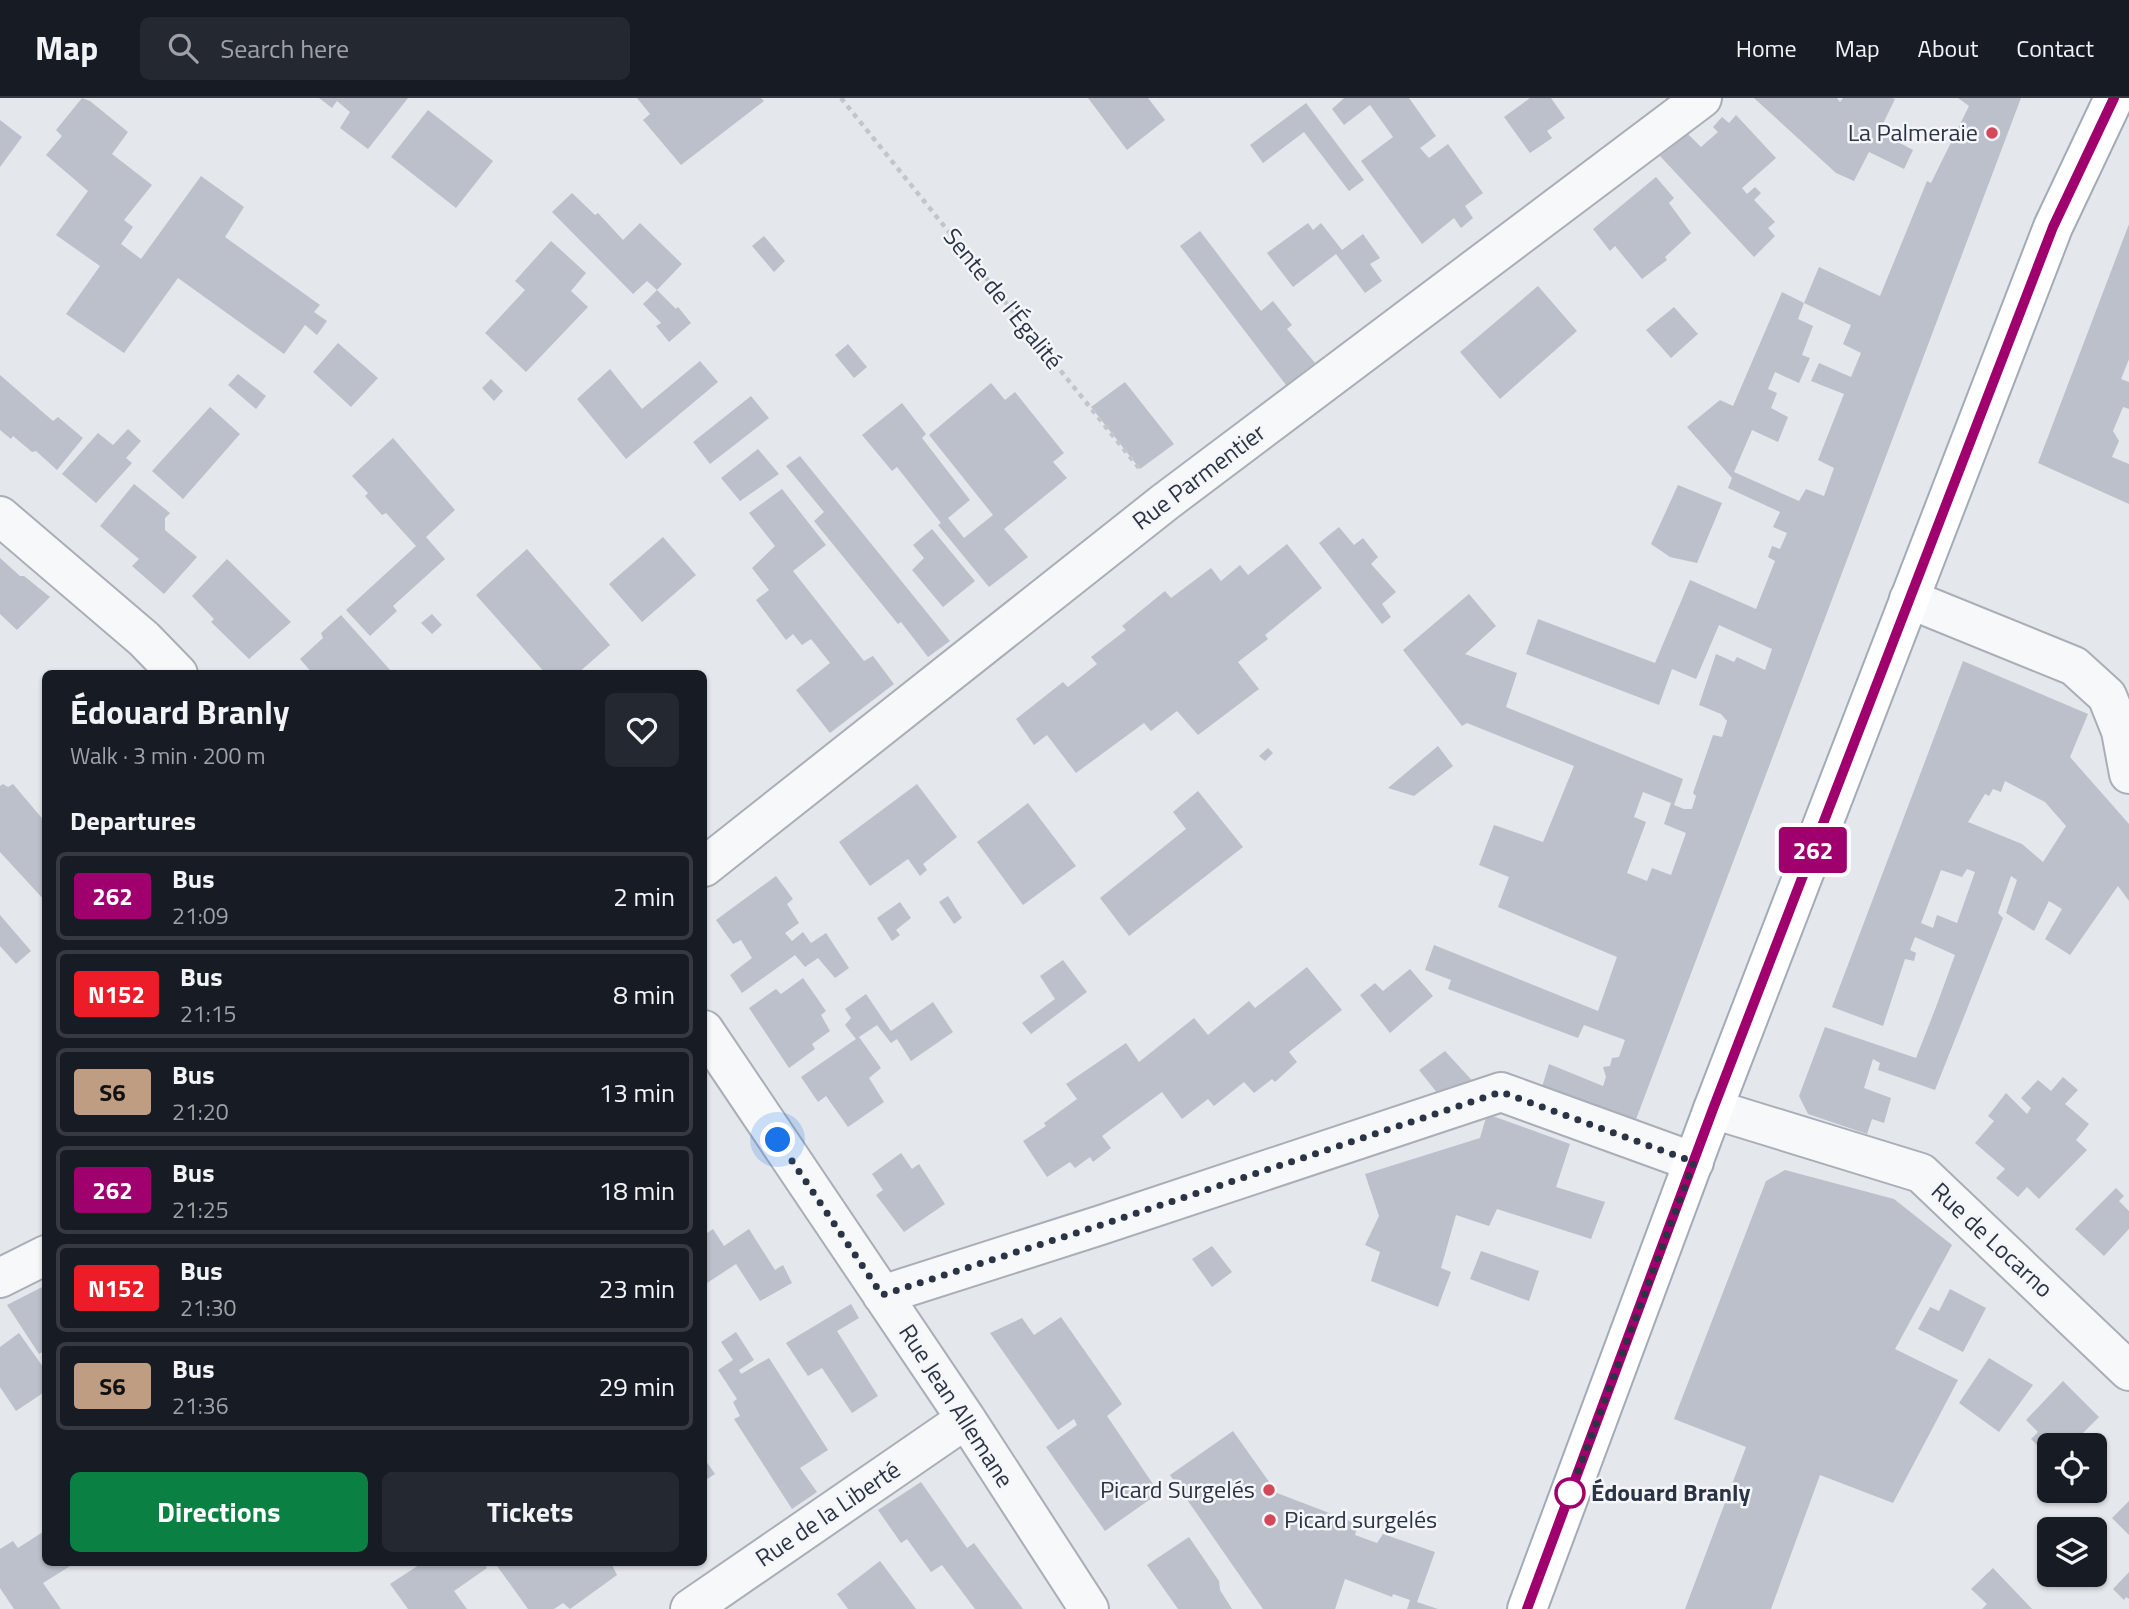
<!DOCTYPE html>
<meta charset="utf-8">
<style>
body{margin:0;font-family:"Titillium Web",sans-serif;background:#242831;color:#f1f3f6;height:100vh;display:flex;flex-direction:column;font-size:26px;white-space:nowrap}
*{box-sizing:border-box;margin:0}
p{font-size:23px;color:#9ea1a6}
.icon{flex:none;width:38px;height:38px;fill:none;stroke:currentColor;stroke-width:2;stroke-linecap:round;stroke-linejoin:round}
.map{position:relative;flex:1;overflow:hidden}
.sheet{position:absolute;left:42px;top:572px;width:665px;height:896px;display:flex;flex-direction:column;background:#171b24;border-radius:10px;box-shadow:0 2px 5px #0004}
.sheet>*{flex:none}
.badge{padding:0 14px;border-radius:5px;font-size:24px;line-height:46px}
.fabs{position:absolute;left:2037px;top:1335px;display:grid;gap:14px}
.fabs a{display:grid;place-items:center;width:70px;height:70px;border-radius:10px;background:#171b24;box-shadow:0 2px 5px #0004;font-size:35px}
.you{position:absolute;width:35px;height:35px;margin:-18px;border:5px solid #fff;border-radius:50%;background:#1a73e8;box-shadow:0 0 0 10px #1a73e833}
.map>.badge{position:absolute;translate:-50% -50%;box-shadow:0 0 0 4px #fff}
h2{padding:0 28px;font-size:26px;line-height:63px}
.round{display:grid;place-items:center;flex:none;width:74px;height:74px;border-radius:10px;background:#242831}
.headline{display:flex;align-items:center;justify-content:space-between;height:119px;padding:0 28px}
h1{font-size:33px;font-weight:700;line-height:52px}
.primary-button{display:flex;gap:14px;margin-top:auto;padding:14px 28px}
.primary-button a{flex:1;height:80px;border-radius:10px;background:#0b8043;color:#fff;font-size:28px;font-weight:700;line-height:80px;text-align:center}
.primary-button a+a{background:#242831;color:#f1f3f6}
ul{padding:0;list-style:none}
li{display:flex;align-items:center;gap:21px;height:88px;margin:0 14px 10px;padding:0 14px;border:4px solid #363941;border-radius:10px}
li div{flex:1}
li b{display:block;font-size:26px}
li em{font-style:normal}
li .badge{min-width:77px;font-weight:700;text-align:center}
header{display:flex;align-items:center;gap:42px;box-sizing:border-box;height:98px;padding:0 35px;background:#171b24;border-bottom:2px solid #363941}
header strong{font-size:33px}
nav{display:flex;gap:38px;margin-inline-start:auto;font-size:24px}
.search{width:490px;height:63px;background:#242831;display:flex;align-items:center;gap:18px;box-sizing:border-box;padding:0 24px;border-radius:10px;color:#9ea1a6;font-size:26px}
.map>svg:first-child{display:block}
</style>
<header>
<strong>Map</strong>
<div class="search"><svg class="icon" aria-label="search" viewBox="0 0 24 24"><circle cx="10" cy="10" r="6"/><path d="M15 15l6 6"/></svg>Search here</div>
<nav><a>Home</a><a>Map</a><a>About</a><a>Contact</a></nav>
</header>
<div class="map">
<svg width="2129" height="1511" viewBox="0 0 2129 1511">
<rect width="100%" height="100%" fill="#e4e7ec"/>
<path fill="#bbc0ca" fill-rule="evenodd" d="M 82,0 L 90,3 L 128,34 L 112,56 L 152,87 L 124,122 L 133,129 L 121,146 L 141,161 L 201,78 L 244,109 L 225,139 L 320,207 L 314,214 L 327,223 L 317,237 L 305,227 L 284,256 L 178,180 L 124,255 L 66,216 L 100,168 L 56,137 L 88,93 L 46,57 L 62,38 L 56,32 Z
M 319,0 L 408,0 L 368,51 L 340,30 L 350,14 L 337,3 L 332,10 Z
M 637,0 L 761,0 L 764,3 L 681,67 L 643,22 L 650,16 Z
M 1088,0 L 1148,0 L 1165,22 L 1127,52 Z
M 1344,0 L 1409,0 L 1436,38 L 1420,50 L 1429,60 L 1448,46 L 1483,95 L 1465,108 L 1473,120 L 1461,130 L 1454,120 L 1422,146 L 1361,63 L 1393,39 L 1370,7 L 1344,27 L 1332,11 Z
M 1530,0 L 1551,0 L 1565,20 L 1547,33 L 1552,40 L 1530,55 L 1504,19 Z
M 1754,0 L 1837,0 L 1840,4 L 1843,0 L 1892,0 L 1895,1 L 1879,34 L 1913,52 L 1904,71 L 1869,54 L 1854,83 L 1836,75 Z
M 1958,0 L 2021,0 L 1635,1024 L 1542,989 L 1549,966 L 1603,988 L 1606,979 L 1603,969 L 1610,968 L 1612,960 L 1619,959 L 1625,942 L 1584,927 L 1578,940 L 1448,891 L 1451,882 L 1425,872 L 1434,847 L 1598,913 L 1617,859 L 1498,809 L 1509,779 L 1479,767 L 1494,727 L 1543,744 L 1574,668 L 1467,625 L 1462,628 L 1403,552 L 1469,496 L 1496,528 L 1465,556 L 1517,575 L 1506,609 L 1683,681 L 1674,707 L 1684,711 L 1692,711 L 1696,698 L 1693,695 L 1713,637 L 1722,639 L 1727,623 L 1721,616 L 1699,607 L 1716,556 L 1734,564 L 1737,559 L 1765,572 L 1772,551 L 1719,527 L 1696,581 L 1672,571 L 1659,607 L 1526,556 L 1538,521 L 1655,565 L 1690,482 L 1756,511 L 1775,463 L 1768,459 L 1772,448 L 1780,451 L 1787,435 L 1773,429 L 1780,414 L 1728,390 L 1732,380 L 1687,329 L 1720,302 L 1733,308 L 1782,194 L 1804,205 L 1798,221 L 1813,228 L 1802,257 L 1810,260 L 1799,285 L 1775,274 L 1768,291 L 1777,295 L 1771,310 L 1788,319 L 1778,344 L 1752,332 L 1734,374 L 1799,403 L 1806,391 L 1824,398 L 1834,370 L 1818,362 L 1844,296 L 1811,283 L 1819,265 L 1851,279 L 1861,255 L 1843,246 L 1851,227 L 1804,205 L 1819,169 L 1880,198 L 1927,83 L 1931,85 L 1969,8 ZM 1643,694 L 1671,705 L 1664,726 L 1686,735 L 1671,777 L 1652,770 L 1647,783 L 1627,775 L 1646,724 L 1634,719 Z
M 1306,5 L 1364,82 L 1349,93 L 1304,34 L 1263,65 L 1250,47 Z
M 428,12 L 493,63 L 456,110 L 391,59 Z
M 1736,17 L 1776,60 L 1742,90 L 1747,96 L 1755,89 L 1761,95 L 1754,102 L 1775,124 L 1768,130 L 1775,138 L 1754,159 L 1660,58 L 1688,36 L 1701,49 L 1718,34 L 1713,29 L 1722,19 L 1729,25 Z
M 0,22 L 22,39 L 0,69 Z
M 1656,79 L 1674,100 L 1669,105 L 1691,135 L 1665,159 L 1667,162 L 1642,181 L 1615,148 L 1610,153 L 1593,131 Z
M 572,95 L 595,117 L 598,115 L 623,142 L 640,125 L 682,166 L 657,192 L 676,211 L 678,209 L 691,225 L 669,244 L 656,228 L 661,225 L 643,206 L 657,192 L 647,183 L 633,196 L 552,114 Z
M 1308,125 L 1313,132 L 1321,125 L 1342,152 L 1363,136 L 1380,160 L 1370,166 L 1382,183 L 1365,195 L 1336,156 L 1293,189 L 1267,155 Z
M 2129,126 L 2129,261 L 2121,281 L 2129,284 L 2129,311 L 2123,309 L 2113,333 L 2119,343 L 2112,359 L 2129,366 L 2129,406 L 2038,365 Z
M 1200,133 L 1261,213 L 1273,203 L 1292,227 L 1287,231 L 1315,265 L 1286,287 L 1180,148 Z
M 764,138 L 785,163 L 774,174 L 752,148 Z
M 551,143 L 586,175 L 571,193 L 588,209 L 526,274 L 485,235 L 525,192 L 515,183 Z
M 1538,188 L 1577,233 L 1500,301 L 1460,254 Z
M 1674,209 L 1698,236 L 1671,260 L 1646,232 Z
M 338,245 L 378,280 L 351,309 L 313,274 Z
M 848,246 L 867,269 L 854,280 L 835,257 Z
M 700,263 L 718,284 L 626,361 L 577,301 L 610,271 L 642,311 Z
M 238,276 L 266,298 L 256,311 L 228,287 Z
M 0,277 L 53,323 L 58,319 L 83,340 L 57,372 L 36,353 L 32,354 L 13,338 L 11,341 L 0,332 Z
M 491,281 L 503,293 L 494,303 L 482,290 Z
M 1125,284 L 1174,346 L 1140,371 L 1091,309 Z
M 991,285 L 1005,302 L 1015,294 L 1064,355 L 1053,364 L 1067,380 L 1004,431 L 1028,459 L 989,489 L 938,427 L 941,425 L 897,369 L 892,373 L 862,337 L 902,305 L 926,336 L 922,340 L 970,402 L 948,420 L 964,440 L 993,417 L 929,337 Z
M 751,298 L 769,320 L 710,366 L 693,344 Z
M 210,309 L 240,336 L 183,401 L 152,373 Z
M 128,331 L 141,343 L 126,360 L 132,365 L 96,405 L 62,376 L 98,335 L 113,347 Z
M 393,340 L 455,412 L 426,439 L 445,461 L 393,508 L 397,513 L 370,538 L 346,512 L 416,448 L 386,415 L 382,417 L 365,398 L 368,395 L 352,378 Z
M 758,351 L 779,376 L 740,403 L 721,380 Z
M 800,358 L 950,543 L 928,559 L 901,524 L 898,526 L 814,423 L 824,414 L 786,368 Z
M 134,386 L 170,415 L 165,420 L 165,432 L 197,459 L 164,496 L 132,468 L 139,461 L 100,428 Z
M 1678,387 L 1722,405 L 1697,465 L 1670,459 L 1651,446 Z
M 782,391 L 826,447 L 793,473 L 864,563 L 873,558 L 894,586 L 830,635 L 796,592 L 830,565 L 811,541 L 802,547 L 793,536 L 786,542 L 756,502 L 769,492 L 752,470 L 775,448 L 749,415 Z
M 1339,429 L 1354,447 L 1363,440 L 1378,459 L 1371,466 L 1396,494 L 1382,506 L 1391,519 L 1382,526 L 1319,445 Z
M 932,431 L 975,483 L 943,509 L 912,472 L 924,460 L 913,447 Z
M 663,439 L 696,477 L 642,524 L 609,486 Z
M 1287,446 L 1322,490 L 1265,537 L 1268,541 L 1238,564 L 1259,591 L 1198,637 L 1177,613 L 1151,633 L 1144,625 L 1076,675 L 1047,637 L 1034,647 L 1016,621 L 1063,584 L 1068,589 L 1097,566 L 1091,559 L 1126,532 L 1122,528 L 1165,493 L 1171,500 L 1211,470 L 1221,483 L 1240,467 L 1248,477 Z
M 527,451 L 610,547 L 577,576 L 546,576 L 476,497 Z
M 0,460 L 20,478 L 24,478 L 50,499 L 17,532 L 0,516 Z
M 227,461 L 291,524 L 249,561 L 211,524 L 214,521 L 192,498 Z
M 432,516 L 442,527 L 432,536 L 421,525 Z
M 341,517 L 391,573 L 387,576 L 313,576 L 300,561 L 323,540 L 321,535 Z
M 1963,563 L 2088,616 L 2070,659 L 2129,726 L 2129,803 L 2118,788 L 2070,857 L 2045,841 L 2062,811 L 2049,803 L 2034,833 L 2006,815 L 2017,782 L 2011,778 L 1998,815 L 2003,820 L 1935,992 L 1878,972 L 1880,965 L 1873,961 L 1864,990 L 1891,1000 L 1884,1025 L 1872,1021 L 1867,1036 L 1808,1016 L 1799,998 L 1825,929 L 1916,960 L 1936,909 L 1955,857 L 1915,839 L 1910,852 L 1916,855 L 1914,863 L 1905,861 L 1883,928 L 1832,909 ZM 2005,683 L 2045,704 L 2066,728 L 2043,764 L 2022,746 L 1968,724 L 1985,696 L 1989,698 L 1993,691 L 2001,694 ZM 1967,771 L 1975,774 L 1957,825 L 1937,817 L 1933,830 L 1921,825 L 1941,772 L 1962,779 Z
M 1438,648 L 1453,668 L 1414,698 L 1388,690 Z
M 1268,650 L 1273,655 L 1265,663 L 1259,658 Z
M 3,686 L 8,689 L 13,686 L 46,725 L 46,774 L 42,777 L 46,781 L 46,804 L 0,754 L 0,688 Z
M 917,686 L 957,739 L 923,766 L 927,772 L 920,778 L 908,761 L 870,788 L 839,744 Z
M 1198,693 L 1243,749 L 1129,838 L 1100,800 L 1186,731 L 1173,714 Z
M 1028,705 L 1076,768 L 1023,807 L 977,744 Z
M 776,778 L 793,801 L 787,806 L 799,825 L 785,835 L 792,843 L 803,834 L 811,845 L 826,835 L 849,870 L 835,880 L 818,860 L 805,869 L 795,857 L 742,895 L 730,877 L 752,860 L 741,842 L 733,846 L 716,822 Z
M 948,798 L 962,820 L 954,826 L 939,804 Z
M 900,804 L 911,820 L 896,832 L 900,837 L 892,843 L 877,820 Z
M 0,817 L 31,853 L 16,866 L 0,848 Z
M 1063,862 L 1087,894 L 1031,936 L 1022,925 L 1055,901 L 1040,878 Z
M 1307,869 L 1342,912 L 1289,954 L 1297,964 L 1275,984 L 1272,981 L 1254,995 L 1244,984 L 1214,1008 L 1208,1001 L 1182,1021 L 1162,994 L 1102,1038 L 1111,1050 L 1093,1064 L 1090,1059 L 1075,1070 L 1070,1064 L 1047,1079 L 1023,1043 L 1046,1028 L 1044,1025 L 1077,1001 L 1066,986 L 1126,945 L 1139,964 L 1194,920 L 1208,937 L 1249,903 L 1255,910 Z
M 1410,871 L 1433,898 L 1390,935 L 1360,897 L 1375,885 L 1383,893 Z
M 803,880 L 826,913 L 821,917 L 830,933 L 812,946 L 815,951 L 789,970 L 749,910 L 776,891 L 781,896 Z
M 866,896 L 891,933 L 933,904 L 953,934 L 911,963 L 897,941 L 891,945 L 877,927 L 859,939 L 881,970 L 869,980 L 884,1004 L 848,1029 L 826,998 L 818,1004 L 801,979 L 856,941 L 845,927 L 851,920 L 845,911 Z
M 1445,953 L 1479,990 L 1438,996 L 1419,972 Z
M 2063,979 L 2078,992 L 2065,1006 L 2089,1026 L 2076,1042 L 2087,1052 L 2039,1101 L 2027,1089 L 2018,1099 L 1996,1080 L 2005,1071 L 1975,1045 L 1994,1023 L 1988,1018 L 2006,995 L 2027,1016 L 2031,1010 L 2021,1000 L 2038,982 L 2051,993 Z
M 1487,1016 L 1570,1046 L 1556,1089 L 1605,1104 L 1591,1141 L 1497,1111 L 1489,1128 L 1456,1117 L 1441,1170 L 1451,1174 L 1438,1209 L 1371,1183 L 1380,1154 L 1365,1147 L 1379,1118 L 1365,1076 L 1480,1040 Z
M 901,1055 L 912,1071 L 919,1066 L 945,1106 L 904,1134 L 876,1097 L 883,1092 L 872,1076 Z
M 1785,1072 L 1894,1101 L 1952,1147 L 1895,1251 L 1958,1282 L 1893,1405 L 1820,1377 L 1771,1511 L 1685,1511 L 1746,1349 L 1674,1321 L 1766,1083 Z
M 2116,1090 L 2124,1098 L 2119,1103 L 2129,1113 L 2129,1131 L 2104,1158 L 2075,1131 Z
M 713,1131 L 724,1148 L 749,1131 L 775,1172 L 783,1167 L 792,1185 L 760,1203 L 736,1166 L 704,1187 L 704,1137 Z
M 1212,1148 L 1232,1174 L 1212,1189 L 1192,1161 Z
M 1481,1153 L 1539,1173 L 1529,1203 L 1470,1181 Z
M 46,1187 L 46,1252 L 39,1256 L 7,1207 Z
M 1950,1191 L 1986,1210 L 1963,1254 L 1918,1231 L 1930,1209 L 1939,1213 Z
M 851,1206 L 859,1220 L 837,1233 L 878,1298 L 852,1315 L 822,1270 L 808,1278 L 786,1245 Z
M 1061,1219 L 1122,1306 L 1107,1318 L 1159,1395 L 1105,1433 L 1046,1349 L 1077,1327 L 1074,1321 L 1058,1332 L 990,1235 L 1022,1220 L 1034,1237 Z
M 736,1234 L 754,1262 L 739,1272 L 741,1276 L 769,1260 L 828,1352 L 800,1370 L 817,1394 L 792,1411 L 734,1321 L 740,1318 L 733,1304 L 737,1301 L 718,1272 L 733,1262 L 721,1244 Z
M 19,1235 L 46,1273 L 46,1293 L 16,1313 L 0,1289 L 0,1249 Z
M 1989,1260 L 2033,1287 L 1999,1334 L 1959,1305 Z
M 2063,1283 L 2099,1319 L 2078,1340 L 2086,1348 L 2050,1346 L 2043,1353 L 2031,1341 L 2038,1334 L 2026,1322 Z
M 1233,1333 L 1277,1395 L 1358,1426 L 1355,1437 L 1377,1445 L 1383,1436 L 1435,1454 L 1417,1504 L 1438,1511 L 1407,1511 L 1410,1502 L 1393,1496 L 1392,1499 L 1345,1481 L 1335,1511 L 1263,1511 L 1170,1377 Z
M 704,1360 L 715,1376 L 704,1383 Z
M 921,1384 L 967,1450 L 974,1445 L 1023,1511 L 975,1511 L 942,1467 L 931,1474 L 907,1441 L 901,1445 L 878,1412 Z
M 2129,1403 L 2129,1437 L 2112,1420 Z
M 46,1432 L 46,1465 L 75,1465 L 43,1485 L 61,1511 L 14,1511 L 0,1490 L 0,1451 L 13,1443 L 18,1450 Z
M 1189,1439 L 1219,1483 L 1220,1492 L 1232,1511 L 1178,1511 L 1147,1467 Z
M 880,1463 L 916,1511 L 848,1511 L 837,1496 Z
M 422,1465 L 484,1465 L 487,1470 L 454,1493 L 467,1511 L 408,1511 L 390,1486 Z
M 495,1465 L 611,1465 L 617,1477 L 570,1511 L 563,1505 L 554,1511 L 528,1511 Z
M 1993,1470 L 2032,1511 L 1982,1511 L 1987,1506 L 1971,1491 Z
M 2129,1474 L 2129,1501 L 2126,1499 L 2124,1502 L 2113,1491 Z"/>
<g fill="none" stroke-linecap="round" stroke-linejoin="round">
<g stroke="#a9aeb7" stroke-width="42">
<path id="minor" d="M 0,418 L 144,541 L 178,576
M 1909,501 L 2074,568 L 2107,598 L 2121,633 L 2129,676
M 704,769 L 1165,404 L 1702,0
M 704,932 L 966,1321 L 1089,1511
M 1713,1011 L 1921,1075 L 2129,1273
M 0,1180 L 46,1157
M 882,1197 L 1101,1127 L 1501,994 L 1694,1064
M 690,1511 L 966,1321"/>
</g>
<g stroke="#a3abb8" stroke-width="42">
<path id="major" d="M 1527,1511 L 1713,1011 L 2053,129 L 2114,0"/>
</g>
<path stroke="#c2c5cb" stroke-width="4.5" stroke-dasharray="5 5" stroke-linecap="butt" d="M 841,0 L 1139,370"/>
<use href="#minor" stroke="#f7f8fa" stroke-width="38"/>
<use href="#major" stroke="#fff" stroke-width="38"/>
</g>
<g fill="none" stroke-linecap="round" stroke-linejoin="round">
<g stroke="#fff" stroke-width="16">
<path id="line" d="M 1527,1511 L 1713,1011 L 2053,129 L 2114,0"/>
</g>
<use href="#line" stroke="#a0006e" stroke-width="10"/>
<path stroke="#2b3445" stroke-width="7" stroke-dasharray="0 12.6" d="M 778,1042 L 882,1197 L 1101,1127 L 1501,994 L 1694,1064 L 1570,1395"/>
</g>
<g fill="#d1495b" stroke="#f4f6f9" stroke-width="2.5">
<circle cx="1992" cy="35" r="7"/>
<circle cx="1269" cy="1392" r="7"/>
<circle cx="1270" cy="1422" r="7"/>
</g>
<circle fill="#fff" stroke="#a0006e" stroke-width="3.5" cx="1570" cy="1395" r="14"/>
<g text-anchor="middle" stroke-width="5" stroke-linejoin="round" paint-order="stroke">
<g font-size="24" fill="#2b3445" stroke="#f4f6f9" text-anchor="end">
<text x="1978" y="43">La Palmeraie</text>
<text x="1255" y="1400">Picard Surgelés</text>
<text x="1284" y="1430" text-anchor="start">Picard surgelés</text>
</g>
<g font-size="24" fill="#2b3445" stroke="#f4f6f9">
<text transform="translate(1003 201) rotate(51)" y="8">Sente de l'Égalité</text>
<text transform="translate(1199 379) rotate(-37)" y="8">Rue Parmentier</text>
<text transform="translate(1992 1142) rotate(43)" y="8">Rue de Locarno</text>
<text transform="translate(956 1308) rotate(57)" y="8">Rue Jean Allemane</text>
<text transform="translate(828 1416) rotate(-34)" y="8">Rue de la Liberté</text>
</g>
<g font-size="24" font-weight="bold" fill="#2b3445" stroke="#f4f6f9" text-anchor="start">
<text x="1591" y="1403">Édouard Branly</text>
</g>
</g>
</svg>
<div class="fabs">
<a><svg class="icon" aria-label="locate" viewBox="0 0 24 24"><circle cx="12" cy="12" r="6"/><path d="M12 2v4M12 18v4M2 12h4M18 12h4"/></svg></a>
<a><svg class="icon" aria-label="layers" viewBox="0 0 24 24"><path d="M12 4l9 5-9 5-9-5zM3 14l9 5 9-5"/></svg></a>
</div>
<div class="you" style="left:778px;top:1042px"></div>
<b class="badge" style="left:1813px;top:752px;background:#a0006e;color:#fff">262</b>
<section class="sheet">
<div class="headline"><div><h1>Édouard Branly</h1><p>Walk · 3 min · 200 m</p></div><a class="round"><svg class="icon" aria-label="heart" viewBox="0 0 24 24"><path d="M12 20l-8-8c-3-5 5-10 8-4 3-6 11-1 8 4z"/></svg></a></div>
<h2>Departures</h2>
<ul>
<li><span class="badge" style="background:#a0006e;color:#fff">262</span><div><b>Bus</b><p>21:09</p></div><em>2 min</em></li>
<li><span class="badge" style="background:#ed1c29;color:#fff">N152</span><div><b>Bus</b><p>21:15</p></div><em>8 min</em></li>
<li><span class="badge" style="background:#bf9d83;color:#111">S6</span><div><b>Bus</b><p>21:20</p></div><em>13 min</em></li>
<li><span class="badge" style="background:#a0006e;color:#fff">262</span><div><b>Bus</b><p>21:25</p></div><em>18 min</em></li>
<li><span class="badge" style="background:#ed1c29;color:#fff">N152</span><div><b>Bus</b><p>21:30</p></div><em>23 min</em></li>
<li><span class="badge" style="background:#bf9d83;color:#111">S6</span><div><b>Bus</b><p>21:36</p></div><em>29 min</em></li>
</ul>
<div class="primary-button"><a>Directions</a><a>Tickets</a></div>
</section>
</div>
